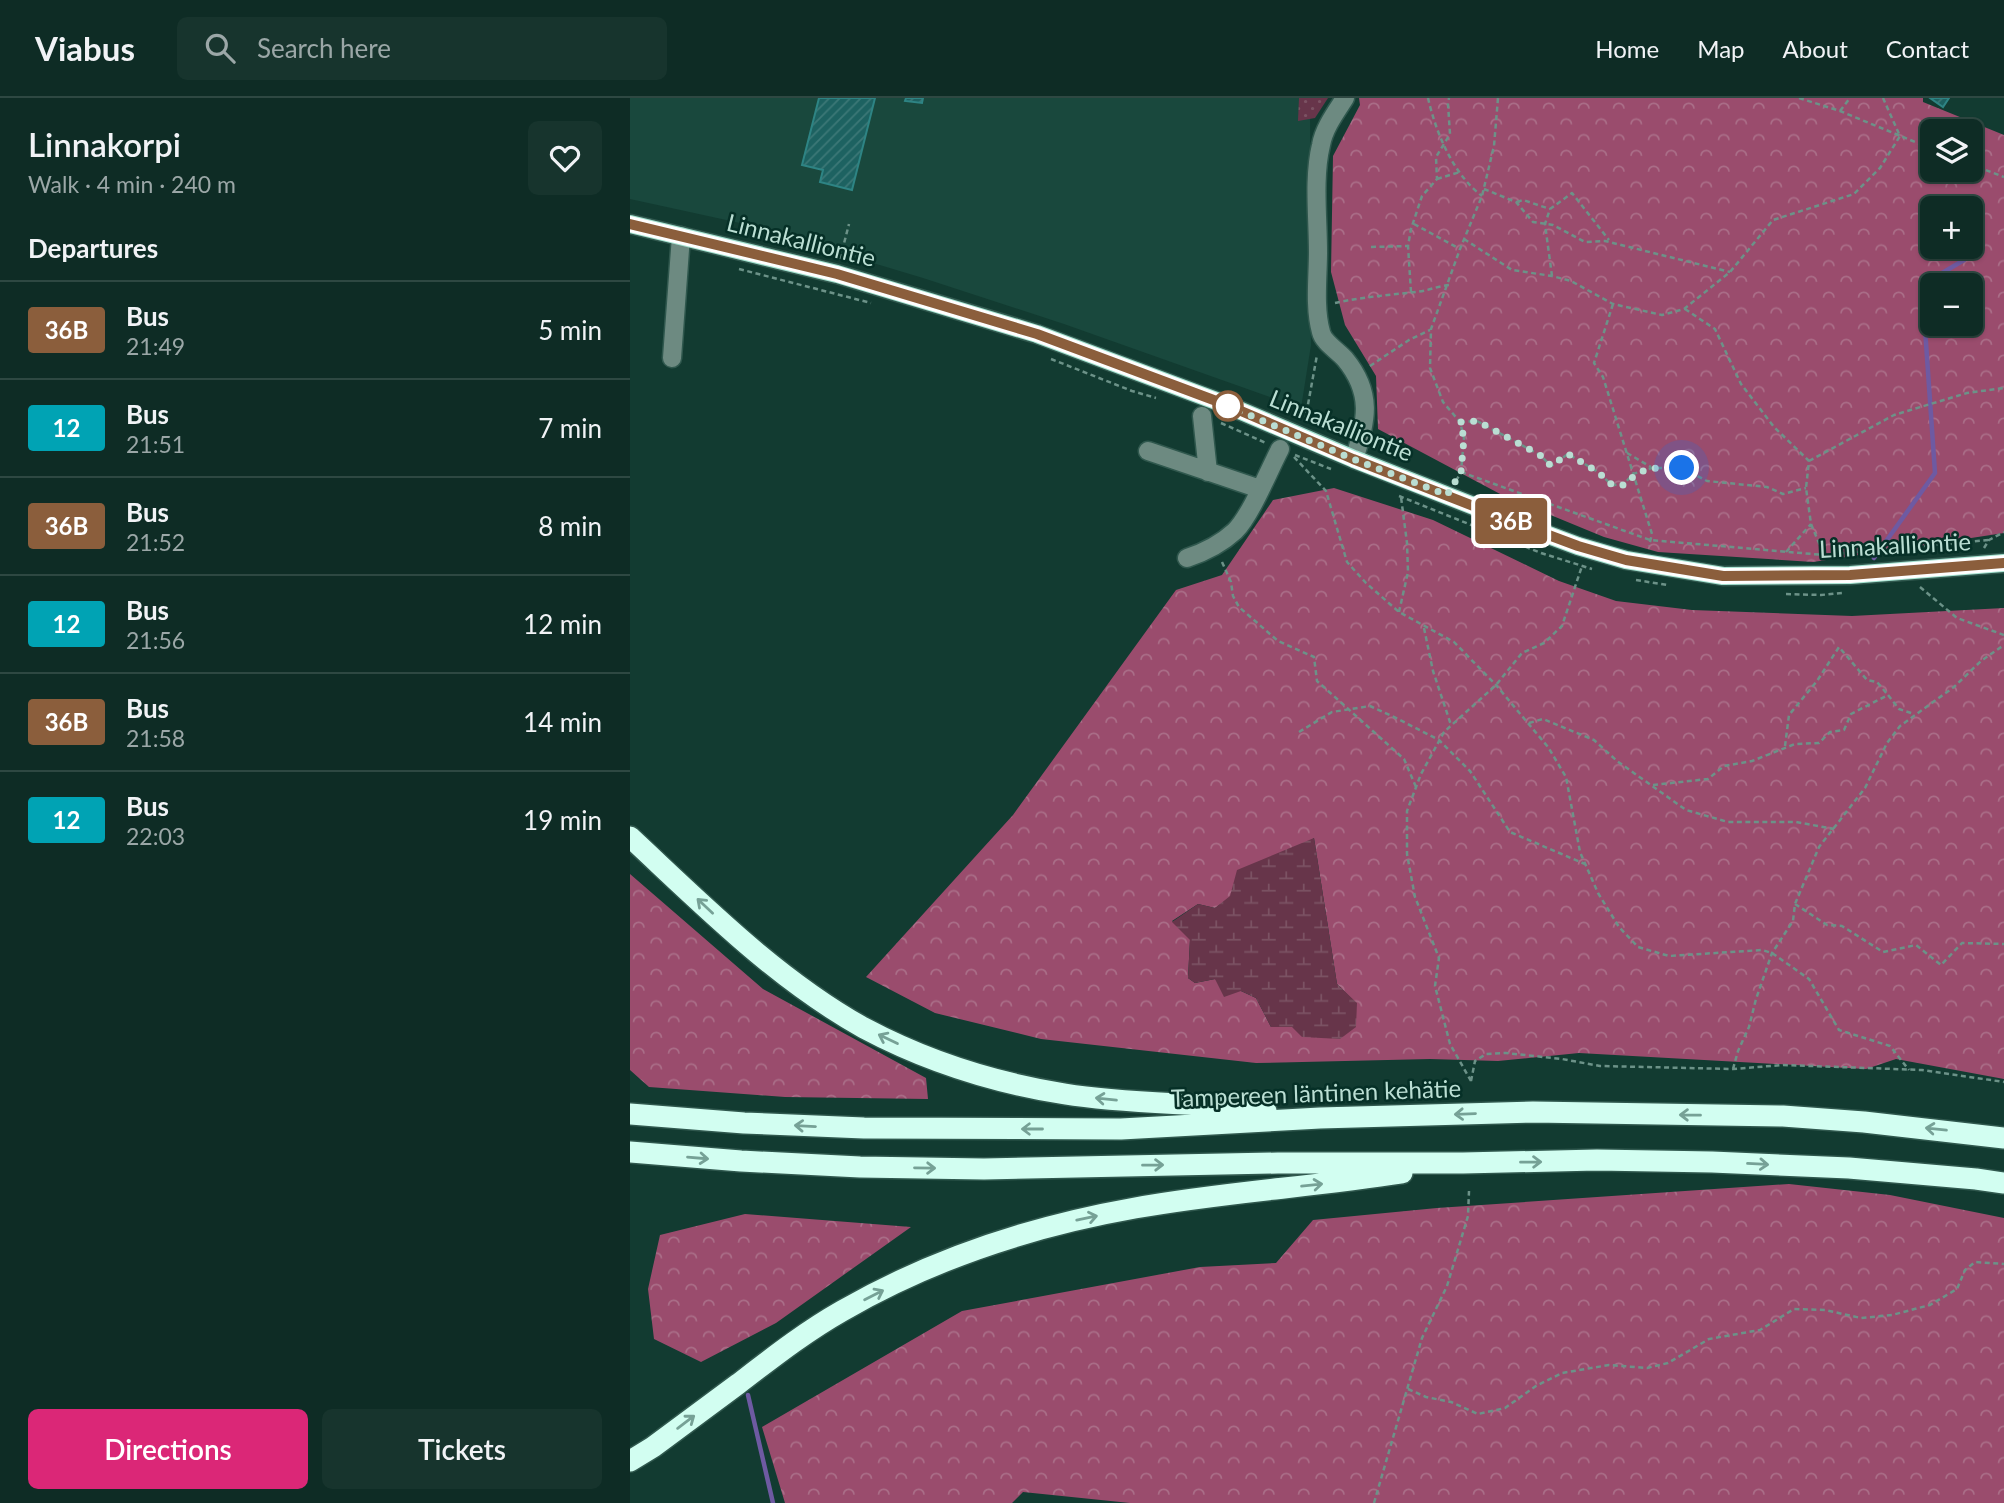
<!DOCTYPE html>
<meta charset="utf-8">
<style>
body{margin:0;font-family:Lato,sans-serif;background:#17342d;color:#f1f3f6;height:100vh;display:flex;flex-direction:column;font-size:26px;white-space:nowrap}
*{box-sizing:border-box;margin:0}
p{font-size:23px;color:#9ba7a7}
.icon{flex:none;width:38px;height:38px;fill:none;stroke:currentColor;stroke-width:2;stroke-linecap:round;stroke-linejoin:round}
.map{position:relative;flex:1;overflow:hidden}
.drawer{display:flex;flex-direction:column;background:#0e2c25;width:630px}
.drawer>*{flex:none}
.badge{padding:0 14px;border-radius:5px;font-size:24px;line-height:46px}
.buttons{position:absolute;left:1290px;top:21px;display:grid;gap:14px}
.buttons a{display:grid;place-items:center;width:63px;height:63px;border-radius:10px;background:#0e2c25;box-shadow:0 2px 5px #0004,0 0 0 2px #2e4842;font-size:35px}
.you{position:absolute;width:35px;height:35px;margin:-18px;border:5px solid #fff;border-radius:50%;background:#1a73e8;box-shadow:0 0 0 10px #1a73e833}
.map>.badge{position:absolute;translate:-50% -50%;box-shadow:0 0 0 4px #fff}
h2{padding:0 28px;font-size:26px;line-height:63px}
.round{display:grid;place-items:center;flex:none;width:74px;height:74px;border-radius:10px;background:#17342d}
.overview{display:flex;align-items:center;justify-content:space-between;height:119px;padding:0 28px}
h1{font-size:33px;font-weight:600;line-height:52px}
.action{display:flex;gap:14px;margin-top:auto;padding:14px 28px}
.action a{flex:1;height:80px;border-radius:10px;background:#db2777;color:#fff;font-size:28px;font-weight:600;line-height:80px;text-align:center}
.action a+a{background:#17342d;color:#f1f3f6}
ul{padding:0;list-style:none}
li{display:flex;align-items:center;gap:21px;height:98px;padding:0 28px;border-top:2px solid #2e4842}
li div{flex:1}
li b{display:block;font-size:26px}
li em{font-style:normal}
li .badge{min-width:77px;font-weight:700;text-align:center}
header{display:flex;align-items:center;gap:42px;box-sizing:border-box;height:98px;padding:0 35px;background:#0e2c25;border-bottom:2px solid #2e4842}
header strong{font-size:33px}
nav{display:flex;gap:38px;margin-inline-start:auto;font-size:24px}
.search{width:490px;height:63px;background:#17342d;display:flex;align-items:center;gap:18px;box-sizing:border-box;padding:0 24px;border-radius:10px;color:#9ba7a7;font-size:26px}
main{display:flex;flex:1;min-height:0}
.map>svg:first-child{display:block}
</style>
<header>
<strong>Viabus</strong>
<div class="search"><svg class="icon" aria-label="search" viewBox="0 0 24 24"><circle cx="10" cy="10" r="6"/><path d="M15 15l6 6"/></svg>Search here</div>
<nav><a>Home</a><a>Map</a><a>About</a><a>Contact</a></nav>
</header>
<main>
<section class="drawer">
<div class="overview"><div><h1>Linnakorpi</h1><p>Walk · 4 min · 240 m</p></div><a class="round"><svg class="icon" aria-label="heart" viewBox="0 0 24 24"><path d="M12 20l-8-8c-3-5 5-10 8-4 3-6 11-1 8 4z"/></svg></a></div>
<h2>Departures</h2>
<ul>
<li><span class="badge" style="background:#8b5e3c;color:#fff">36B</span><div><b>Bus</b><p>21:49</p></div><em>5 min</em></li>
<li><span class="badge" style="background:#00a3b4;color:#fff">12</span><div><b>Bus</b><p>21:51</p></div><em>7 min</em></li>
<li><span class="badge" style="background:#8b5e3c;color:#fff">36B</span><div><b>Bus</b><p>21:52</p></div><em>8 min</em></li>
<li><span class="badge" style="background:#00a3b4;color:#fff">12</span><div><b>Bus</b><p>21:56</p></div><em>12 min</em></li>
<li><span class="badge" style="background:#8b5e3c;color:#fff">36B</span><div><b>Bus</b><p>21:58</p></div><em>14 min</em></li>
<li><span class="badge" style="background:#00a3b4;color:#fff">12</span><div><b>Bus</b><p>22:03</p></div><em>19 min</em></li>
</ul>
<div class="action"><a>Directions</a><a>Tickets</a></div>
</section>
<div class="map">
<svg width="1374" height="1405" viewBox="0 0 1374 1405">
<defs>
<pattern id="grass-dots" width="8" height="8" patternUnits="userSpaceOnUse" patternTransform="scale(1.75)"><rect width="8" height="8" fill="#67354a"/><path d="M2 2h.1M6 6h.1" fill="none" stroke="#7b5263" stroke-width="1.8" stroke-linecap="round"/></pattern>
<pattern id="forest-crowns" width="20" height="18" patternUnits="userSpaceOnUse" patternTransform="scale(1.75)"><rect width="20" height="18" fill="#9a4c6d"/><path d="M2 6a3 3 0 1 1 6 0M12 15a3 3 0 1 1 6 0" fill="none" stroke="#aa6e88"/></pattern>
<pattern id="wetland-marsh" width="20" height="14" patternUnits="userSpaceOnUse" patternTransform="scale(1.75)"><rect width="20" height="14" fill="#67354a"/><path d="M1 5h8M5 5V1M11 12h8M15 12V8" fill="none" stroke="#7b5263"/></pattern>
<pattern id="building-hatch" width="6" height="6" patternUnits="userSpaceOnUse" patternTransform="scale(1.75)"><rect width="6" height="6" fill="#1d6261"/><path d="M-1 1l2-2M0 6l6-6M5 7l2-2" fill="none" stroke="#3c7877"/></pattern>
</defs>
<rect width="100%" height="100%" fill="#123b31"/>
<path fill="#19483d" d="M 0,0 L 680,0 L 681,247 L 671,310 L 434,226 L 293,180 L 110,125 L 0,101 Z"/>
<path fill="url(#grass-dots)" d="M 669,0 L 698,0 L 685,20 L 668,23 Z"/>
<path fill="url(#forest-crowns)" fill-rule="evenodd" d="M 729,0 L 1293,0 L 1293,4 L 1374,37 L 1374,435 L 1183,464 L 1028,454 L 974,439 L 872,397 L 748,331 L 746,278 L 715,227 L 701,174 L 703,58 L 730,7 ZM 1340,33 L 1340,72 L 1302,72 L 1302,33 ZM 1340,110 L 1340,149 L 1302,149 L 1302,110 ZM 1340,187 L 1340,226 L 1302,226 L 1302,187 Z
M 704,390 L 803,422 L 929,483 L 986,503 L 1062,512 L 1222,518 L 1374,510 L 1374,981 L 1266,961 L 1236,971 L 949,955 L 868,963 L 800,961 L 626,965 L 411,941 L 305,915 L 236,879 L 383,717 L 546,492 L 592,477 L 643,402 ZM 684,740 L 707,886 L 727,906 L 641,929 L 626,900 L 585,881 L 565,885 L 558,880 L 560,841 L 542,823 L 568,806 L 585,810 Z
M 0,776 L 133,891 L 296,980 L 298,1001 L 155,999 L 19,989 L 0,972 Z
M 1159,1086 L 1260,1097 L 1374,1120 L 1374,1405 L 500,1405 L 393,1394 L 382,1405 L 155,1405 L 132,1329 L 332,1213 L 570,1169 L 646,1165 L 683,1122 L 807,1110 Z
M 115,1116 L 281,1129 L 146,1225 L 71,1264 L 24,1241 L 18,1191 L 30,1137 Z"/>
<path fill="url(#wetland-marsh)" d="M 684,740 L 707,886 L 727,905 L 726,929 L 710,941 L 672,939 L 662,929 L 641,929 L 626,900 L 611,893 L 594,899 L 585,881 L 565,885 L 558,880 L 560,842 L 542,824 L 568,806 L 585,810 L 600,798 L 607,772 Z"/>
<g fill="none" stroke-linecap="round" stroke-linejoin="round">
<path stroke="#6e5aa2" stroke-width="4.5" d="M 1244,460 L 1305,375 L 1292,187 L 1334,162
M 118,1297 L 143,1405"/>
</g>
<path fill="url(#building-hatch)" stroke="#2e8484" stroke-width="2" d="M 189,0 L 245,0 L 222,92 L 190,84 L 193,72 L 172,67 Z
M 276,0 L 293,0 L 292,5 L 275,3 Z
M 1300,0 L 1319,0 L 1313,9 Z"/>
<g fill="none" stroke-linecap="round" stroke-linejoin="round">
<g stroke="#30584e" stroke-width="21">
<path id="minor" d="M 715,0 C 706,14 694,30 691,47 C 683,80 688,120 688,154 C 688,179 684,209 691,234 C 693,244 708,253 715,261 C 743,295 737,323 724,361
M 42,260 L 51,138
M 572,318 L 578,374
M 518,353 L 630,391
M 557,460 C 575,454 591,446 605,433 C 621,417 639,372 650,351"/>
</g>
<g stroke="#30584e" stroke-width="21">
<path id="major" d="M 0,126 L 207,176 L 407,236 L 597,307 L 724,361 L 897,429 L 948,448 L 996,462 L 1093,478 L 1220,477 L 1374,465"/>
</g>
<g stroke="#30584e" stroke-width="24">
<path id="highway" d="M 0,739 C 73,807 146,881 234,930 C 296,963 366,985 435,996 C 502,1007 570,1004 636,1013
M 0,1016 L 114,1025 L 234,1030 L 491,1031 L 690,1020 L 903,1014 L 1153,1018 L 1234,1024 L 1374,1040
M 0,1054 L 111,1063 L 230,1069 L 354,1071 L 648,1065 L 833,1065 L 967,1062 L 1082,1064 L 1219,1070 L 1346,1081 L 1374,1085
M 0,1363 L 23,1349 C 51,1328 80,1307 108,1286 C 142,1260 175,1234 212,1213 C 302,1161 403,1128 505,1110 C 593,1094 683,1089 772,1075"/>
</g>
<path stroke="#6c9288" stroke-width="2.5" stroke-dasharray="5 3.5" stroke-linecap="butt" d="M 798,0 C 806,35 823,76 852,98
M 1169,0 L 1210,13 L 1302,51
M 1210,13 L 1220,0
M 1340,66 L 1374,79
M 807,81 L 830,74
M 854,91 L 886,104 L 903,124 L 923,127 L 955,144 L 975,143 L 1100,174
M 887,104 L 893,102 L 920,111
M 784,126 L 830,151
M 834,141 L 882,172 L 922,178 L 941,183 L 983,206 L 1032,217 L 1054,211 L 1100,174 L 1143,122 L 1224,96 L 1250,70 L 1270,38 L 1253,0
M 741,149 L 778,148
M 210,161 L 219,126
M 109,171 L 241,205
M 922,178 L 915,126 L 920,111 L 942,95 L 979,142
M 781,194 L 778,148 L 781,131 L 792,98 L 807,81 L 806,59 L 820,36 L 818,6 L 819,0
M 705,205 C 732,199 759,197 786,194 C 797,193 808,188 819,187
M 983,206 L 964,265 L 973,279 L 1022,436 L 1019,448
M 1055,211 L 1085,231 L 1111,286 L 1144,329 L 1179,363 L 1176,390 L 1181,426 L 1194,457
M 421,261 L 502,293 L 526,300
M 740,268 L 779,242 L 800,232
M 675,323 L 687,257
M 830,324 L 847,323 L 910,357 L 921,368 L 938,356 L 968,374 L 982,387 L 994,386 L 1003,376 L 1022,370 L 1052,370 L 1077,383 L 1137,389 L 1153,396 L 1176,390
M 591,325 L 636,345
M 997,355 L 1021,369
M 665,357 L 701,371
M 664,359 L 696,393 L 717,464 L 736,485 L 769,514 L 824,544 L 866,587 L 918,649 L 936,679 L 950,754 L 968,795 L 989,829 L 1008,849 L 1039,858 L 1132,852 L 1142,855 L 1179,881 L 1209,932 L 1260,948 L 1279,972
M 1179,363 L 1264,317 L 1337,295 L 1374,290
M 831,374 L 1020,442 L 1194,457 L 1359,442
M 826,383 L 831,374 L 834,340 L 830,324 L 813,304 L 800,270 L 801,231 L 830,151 L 852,98 L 864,48 L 868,0
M 769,398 L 911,455 L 962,471
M 1354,450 L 1359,442 L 1374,434
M 1156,454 L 1181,426
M 592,464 L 601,484 L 603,498 L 609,509 L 648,543 L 684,559 L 687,583 L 774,661 L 786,689
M 1006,482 L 1037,487
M 1290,489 L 1327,520 L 1374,537
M 1156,496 L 1191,497 L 1212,495
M 769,514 L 778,474 L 777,445 L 771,399
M 794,530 L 803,573 L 821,627
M 899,625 L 913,621 L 964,642 L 987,663 L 1056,712 L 1098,724 L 1166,724 L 1204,731
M 669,634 L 702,614 L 740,608 L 766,620 L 809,642 L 840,673 L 880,734 L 955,766
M 1155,648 L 1159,617 L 1187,583 L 1209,549 L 1237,582 L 1247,584 L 1258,597
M 1023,687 L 1078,681 L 1094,668 L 1122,663 L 1165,646 L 1189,645 L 1200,634 L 1214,632 L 1221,616 L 1258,597 L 1269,611 L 1284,616
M 1165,806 L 1197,827 L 1212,828 L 1253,854 L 1286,847 L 1311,867 L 1332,845 L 1374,846
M 1103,971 L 1108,953 L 1119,929 L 1126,901 L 1142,855 L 1163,823 L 1165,806 L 1189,749 L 1235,690 L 1257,645 L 1270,628 L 1324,589 L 1351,563 L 1374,547
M 841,983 L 820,946 L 805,888 L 809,860 L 785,799 L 777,756 L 777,713 L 791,676 L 814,634 L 866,587 L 892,555 L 914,545 L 932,528 L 952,468
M 841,983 L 845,963 L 856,956 L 876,955 L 932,961 L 970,968 L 1103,971 L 1153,967 L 1292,972 L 1374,984
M 778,1291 L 796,1299 L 821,1304 L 848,1316 L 875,1310 L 906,1288 L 932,1275 L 979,1267 L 1017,1270 L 1038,1265 L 1079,1241 L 1130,1232 L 1164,1211 L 1195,1212 L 1231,1220 L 1262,1217 L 1300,1207 L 1327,1191 L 1335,1172 L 1345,1164 L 1374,1166
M 744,1405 L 792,1240 L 817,1188 L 838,1118 L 839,1093"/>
<use href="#minor" stroke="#6d8a81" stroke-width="18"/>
<use href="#major" stroke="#a4e2d0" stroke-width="18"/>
<use href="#highway" stroke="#d2fef1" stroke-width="21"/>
</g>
<defs><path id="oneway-shaft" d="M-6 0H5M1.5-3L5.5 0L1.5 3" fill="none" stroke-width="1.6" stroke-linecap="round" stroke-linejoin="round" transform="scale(1.75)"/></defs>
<g stroke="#76a196">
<use href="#oneway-shaft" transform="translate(75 808) rotate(-137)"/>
<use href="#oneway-shaft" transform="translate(258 941) rotate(-154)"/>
<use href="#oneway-shaft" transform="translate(476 1001) rotate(-174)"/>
<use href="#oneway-shaft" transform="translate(835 1016) rotate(178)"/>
<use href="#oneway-shaft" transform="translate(1060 1017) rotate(-179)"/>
<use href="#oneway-shaft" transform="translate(175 1028) rotate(-177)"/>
<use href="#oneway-shaft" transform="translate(402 1031) rotate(-180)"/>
<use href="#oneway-shaft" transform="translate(1306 1031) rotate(-174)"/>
<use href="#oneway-shaft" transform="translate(68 1060) rotate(5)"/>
<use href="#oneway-shaft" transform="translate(901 1064) rotate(-1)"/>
<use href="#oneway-shaft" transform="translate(1128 1066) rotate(3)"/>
<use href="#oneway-shaft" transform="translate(523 1067) rotate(-1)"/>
<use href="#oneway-shaft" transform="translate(295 1070) rotate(1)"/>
<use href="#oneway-shaft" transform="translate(682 1087) rotate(-6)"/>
<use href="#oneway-shaft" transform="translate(457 1120) rotate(-12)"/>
<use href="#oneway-shaft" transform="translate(244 1197) rotate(-27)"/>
<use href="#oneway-shaft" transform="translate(56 1324) rotate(-37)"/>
</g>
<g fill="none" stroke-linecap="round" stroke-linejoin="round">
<g stroke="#fff" stroke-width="16">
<path id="line" d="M 0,126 L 207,176 L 407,236 L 597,307 L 723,361 L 897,429 L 948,448 L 996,462 L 1093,478 L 1220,477 L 1374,465"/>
</g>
<use href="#line" stroke="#8b5e3c" stroke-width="10"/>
<path stroke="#baded3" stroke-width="7" stroke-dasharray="0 12.6" d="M 598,308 L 723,361 L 817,397 L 831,374 L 834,340 L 830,324 L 847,323 L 910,357 L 921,368 L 938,356 L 968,374 L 982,387 L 995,387 C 1011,367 1028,370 1052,370"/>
</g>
<circle fill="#fff" stroke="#8b5e3c" stroke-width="3.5" cx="598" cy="308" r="14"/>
<g text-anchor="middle" stroke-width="5" stroke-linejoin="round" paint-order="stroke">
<g font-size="24" fill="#baded3" stroke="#063027">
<text transform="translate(171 143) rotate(14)" y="8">Linnakalliontie</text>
<text transform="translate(711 328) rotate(22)" y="8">Linnakalliontie</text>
<text transform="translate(1265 448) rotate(-3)" y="8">Linnakalliontie</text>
<text transform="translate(686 996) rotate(-2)" y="8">Tampereen läntinen kehätie</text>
</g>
</g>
</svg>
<div class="buttons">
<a><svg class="icon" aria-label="layers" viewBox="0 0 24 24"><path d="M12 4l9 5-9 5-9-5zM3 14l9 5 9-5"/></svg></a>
<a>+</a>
<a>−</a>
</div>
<div class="you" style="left:1052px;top:370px"></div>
<b class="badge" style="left:881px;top:423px;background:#8b5e3c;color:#fff">36B</b>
</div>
</main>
